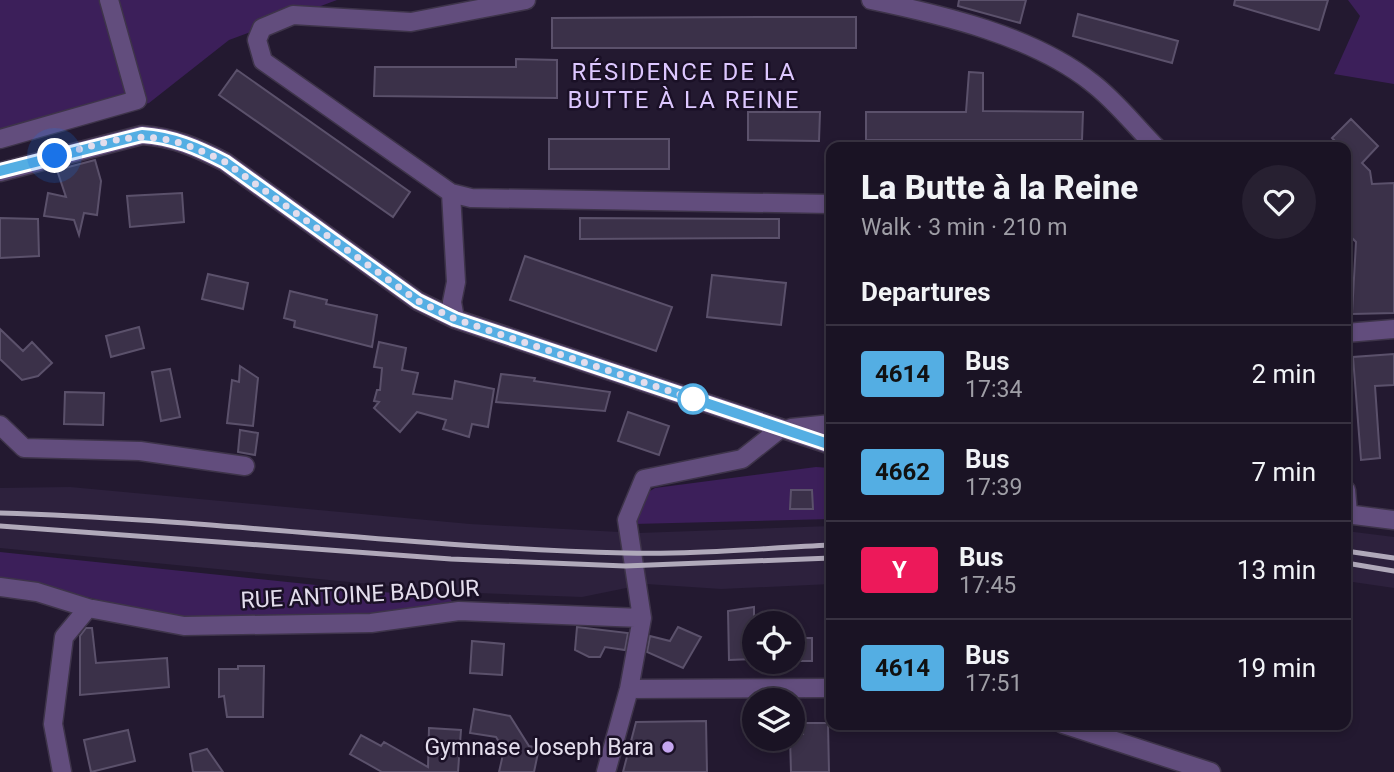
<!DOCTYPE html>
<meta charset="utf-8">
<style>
body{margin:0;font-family:Roboto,sans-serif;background:#272031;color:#f1f3f6;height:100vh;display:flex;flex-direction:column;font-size:26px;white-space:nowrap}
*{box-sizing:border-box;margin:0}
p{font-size:23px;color:#9f9ea6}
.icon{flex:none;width:38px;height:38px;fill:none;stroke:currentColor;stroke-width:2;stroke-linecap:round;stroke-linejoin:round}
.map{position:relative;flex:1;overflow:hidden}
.details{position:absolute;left:826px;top:142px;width:525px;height:588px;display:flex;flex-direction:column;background:#1a1324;border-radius:14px;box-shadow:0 4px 10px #0003,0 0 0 2px #383241}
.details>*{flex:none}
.badge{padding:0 14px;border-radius:5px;font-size:24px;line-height:46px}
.fabs{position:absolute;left:742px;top:611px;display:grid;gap:14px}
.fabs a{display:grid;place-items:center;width:63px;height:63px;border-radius:50%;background:#1a1324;box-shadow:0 4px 10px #0003,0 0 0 2px #383241;font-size:35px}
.you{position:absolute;width:35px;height:35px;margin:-18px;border:5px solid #fff;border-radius:50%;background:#1a73e8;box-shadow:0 0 0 10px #1a73e833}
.map>.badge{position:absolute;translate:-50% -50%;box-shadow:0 0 0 4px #fff}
h2{padding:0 35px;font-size:26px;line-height:63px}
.round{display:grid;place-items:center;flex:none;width:74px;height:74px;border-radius:37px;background:#272031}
.head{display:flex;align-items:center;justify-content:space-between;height:119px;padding:0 35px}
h1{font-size:33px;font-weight:800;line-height:52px}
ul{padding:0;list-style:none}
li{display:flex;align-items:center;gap:21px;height:98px;padding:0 35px;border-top:2px solid #383241}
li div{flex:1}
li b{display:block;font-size:26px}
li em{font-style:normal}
li .badge{min-width:77px;font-weight:700;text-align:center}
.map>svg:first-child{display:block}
</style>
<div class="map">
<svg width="1394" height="772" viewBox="0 0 1394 772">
<rect width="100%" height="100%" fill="#231930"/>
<path fill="#2d213d" d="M 70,487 L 470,524 L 638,533 L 831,526 L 831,584 L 721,589 L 646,584 L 582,597 L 453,592 L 0,548 L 0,488 Z
M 1346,531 L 1394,537 L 1394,588 L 1346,581 Z"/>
<path fill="#3c1f5a" d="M 0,0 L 337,0 L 229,40 L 149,103 L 0,149 Z
M 1348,0 L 1394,0 L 1394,84 L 1334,74 L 1360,16 Z
M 816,467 L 831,468 L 831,519 L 633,524 L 645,494 L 655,488 Z
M 0,552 L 450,599 L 456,606 L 374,617 L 182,619 L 0,577 Z"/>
<path fill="#3b3149" stroke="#5b516b" stroke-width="2" d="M 959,0 L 1026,0 L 1020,23 L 958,6 Z
M 1235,0 L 1328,0 L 1319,30 L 1234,5 Z
M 1078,14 L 1178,41 L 1172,63 L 1073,36 Z
M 760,17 L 856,17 L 856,48 L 552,48 L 552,18 Z
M 516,59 L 557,60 L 557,98 L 374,96 L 375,67 L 516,67 Z
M 237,70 L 410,192 L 393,217 L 219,95 Z
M 969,72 L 983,73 L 983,111 L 1083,112 L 1082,140 L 866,140 L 866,112 L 966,112 Z
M 748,112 L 820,112 L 819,141 L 748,140 Z
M 1351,119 L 1378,146 L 1362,163 L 1370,171 L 1372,184 L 1394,183 L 1394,313 L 1352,314 L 1356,242 L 1346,232 L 1346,147 L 1341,147 L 1332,138 Z
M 549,139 L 669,139 L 669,169 L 549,169 Z
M 95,160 L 101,181 L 97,215 L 84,213 L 79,235 L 74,220 L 44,216 L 48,193 L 66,197 L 57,170 Z
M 182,193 L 184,222 L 130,227 L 127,196 Z
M 0,218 L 38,219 L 39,256 L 0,258 Z
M 580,218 L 779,219 L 779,238 L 580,239 Z
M 525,256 L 672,307 L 656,351 L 510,300 Z
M 208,274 L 248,283 L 243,309 L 202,299 Z
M 712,275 L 786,283 L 781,325 L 707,317 Z
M 290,291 L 327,300 L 326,304 L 377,315 L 372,347 L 294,327 L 295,321 L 284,318 Z
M 139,327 L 144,348 L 111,357 L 106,336 Z
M 0,329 L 23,351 L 32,342 L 52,363 L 38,376 L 22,380 L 0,359 Z
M 379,342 L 406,348 L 402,370 L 418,373 L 413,394 L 452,399 L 455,381 L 494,389 L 488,427 L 472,424 L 469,437 L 443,429 L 446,420 L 417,412 L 400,432 L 374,408 L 379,402 L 374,401 L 377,390 L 380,390 L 382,368 L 374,367 Z
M 1394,354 L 1394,385 L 1375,386 L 1380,458 L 1361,460 L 1353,357 Z
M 240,366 L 258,378 L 253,426 L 227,423 L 232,380 L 239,382 Z
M 170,369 L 180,417 L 161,421 L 152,372 Z
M 501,374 L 535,378 L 534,381 L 610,392 L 605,411 L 496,402 Z
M 65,392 L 104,393 L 103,425 L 64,424 Z
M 628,412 L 669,426 L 659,455 L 618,441 Z
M 240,430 L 258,433 L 255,455 L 238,452 Z
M 791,490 L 812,490 L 813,509 L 790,509 Z
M 754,607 L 754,659 L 729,660 L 728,611 Z
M 577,627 L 628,633 L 625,650 L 605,647 L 600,657 L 589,657 L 575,650 Z
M 678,627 L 701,637 L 683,668 L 647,652 L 650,636 L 670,641 Z
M 86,628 L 92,628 L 96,663 L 167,658 L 169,687 L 80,695 L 80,636 Z
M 793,638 L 812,638 L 812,661 L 793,661 Z
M 472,641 L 504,644 L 502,675 L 470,673 Z
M 238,666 L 264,666 L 263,717 L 227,717 L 224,696 L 219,697 L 219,669 L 238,669 Z
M 474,709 L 510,716 L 529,746 L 539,748 L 534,772 L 499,772 L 504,750 L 496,737 L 470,733 Z
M 706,721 L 707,772 L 623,772 L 636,722 Z
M 802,723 L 828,723 L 829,772 L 791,772 L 790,738 L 793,734 L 803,734 Z
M 429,728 L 461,730 L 458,772 L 382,772 L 350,754 L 361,735 L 381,746 L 384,742 L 428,767 Z
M 128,730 L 135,761 L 91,772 L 84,740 Z
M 207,749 L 223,772 L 193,772 L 190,754 Z"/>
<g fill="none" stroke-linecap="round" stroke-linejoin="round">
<g stroke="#3e344a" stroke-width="21">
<path id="minor" d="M 871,0 C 943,15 1033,36 1091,82 C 1115,100 1135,126 1156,147
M 0,139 L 137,100 L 109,0
M 0,172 L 142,135 C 173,137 198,148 225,162 L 418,301 L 455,319 L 831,445
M 451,193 L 471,198 L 831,204
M 455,319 L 452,302 L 456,282 L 451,193 L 263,61 L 257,40 L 262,28 L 293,15 L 411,22 L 526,0
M 1346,333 L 1394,329
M 0,425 L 24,448 L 140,451 L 245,466
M 791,428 L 831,424
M 1346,490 L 1348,514
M 1346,514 L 1394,520
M 0,587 L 37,592 L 88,608 L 184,626 L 371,623 L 459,611 L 642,618
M 629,689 L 831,688
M 1063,724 L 1211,772
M 62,772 L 53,724 L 64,637 L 88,608
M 606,772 L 629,689 L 642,618 L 627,520 L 644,479 L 742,459 L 780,429"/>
</g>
<use href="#minor" stroke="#624d7d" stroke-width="18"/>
<path stroke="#b0a9ba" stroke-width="5" d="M 0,513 C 209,519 416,548 625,553 C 693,555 763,548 831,545
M 0,526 L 451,559 L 625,566 L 831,558
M 1346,551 L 1394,558
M 1346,563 L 1394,571"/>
</g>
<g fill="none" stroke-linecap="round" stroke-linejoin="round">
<g stroke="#fff" stroke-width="16">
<path id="line" d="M 0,171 L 142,135 C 173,137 198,148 225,162 L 418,301 L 455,319 L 831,445"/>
</g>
<use href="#line" stroke="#54aee3" stroke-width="10"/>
<path stroke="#e3ddec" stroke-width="7" stroke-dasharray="0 12.6" d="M 55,156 C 132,135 151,125 225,162 L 418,301 L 455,319 L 696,400 L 693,399"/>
</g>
<circle fill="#fff" stroke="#54aee3" stroke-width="3.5" cx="693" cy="399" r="14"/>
<circle fill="#c5a6f0" stroke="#1a1026" stroke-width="2.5" cx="668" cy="747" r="7"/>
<g text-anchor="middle" stroke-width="5" stroke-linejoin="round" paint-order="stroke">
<g font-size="23" fill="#e3ddec" stroke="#1a1026">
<text transform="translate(360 594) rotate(-3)" y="8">RUE ANTOINE BADOUR</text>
</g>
<g font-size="23" fill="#e3ddec" stroke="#1a1026" text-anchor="end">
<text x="654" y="755">Gymnase Joseph Bara</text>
</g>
<g font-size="24" letter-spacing="2" fill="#ddc7ff" stroke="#1a1026">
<text x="684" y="80">RÉSIDENCE DE LA<tspan x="684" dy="28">BUTTE À LA REINE</tspan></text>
</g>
</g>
</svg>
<div class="fabs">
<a><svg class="icon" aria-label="locate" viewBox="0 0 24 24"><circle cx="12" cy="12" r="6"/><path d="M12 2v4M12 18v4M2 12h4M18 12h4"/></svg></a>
<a><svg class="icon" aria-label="layers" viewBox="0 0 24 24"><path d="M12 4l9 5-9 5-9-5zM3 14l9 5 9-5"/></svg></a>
</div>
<div class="you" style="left:55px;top:156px"></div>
<section class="details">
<div class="head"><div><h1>La Butte à la Reine</h1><p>Walk · 3 min · 210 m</p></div><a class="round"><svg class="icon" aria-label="heart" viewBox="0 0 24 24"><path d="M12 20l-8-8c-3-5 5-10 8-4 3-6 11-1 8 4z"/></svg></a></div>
<h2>Departures</h2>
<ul>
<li><span class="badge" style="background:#54aee3;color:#111">4614</span><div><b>Bus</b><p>17:34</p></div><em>2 min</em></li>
<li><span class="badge" style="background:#54aee3;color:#111">4662</span><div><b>Bus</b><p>17:39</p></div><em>7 min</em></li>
<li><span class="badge" style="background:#ed195a;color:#fff">Y</span><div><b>Bus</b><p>17:45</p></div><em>13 min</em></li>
<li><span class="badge" style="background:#54aee3;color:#111">4614</span><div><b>Bus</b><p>17:51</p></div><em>19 min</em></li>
</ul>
</section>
</div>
